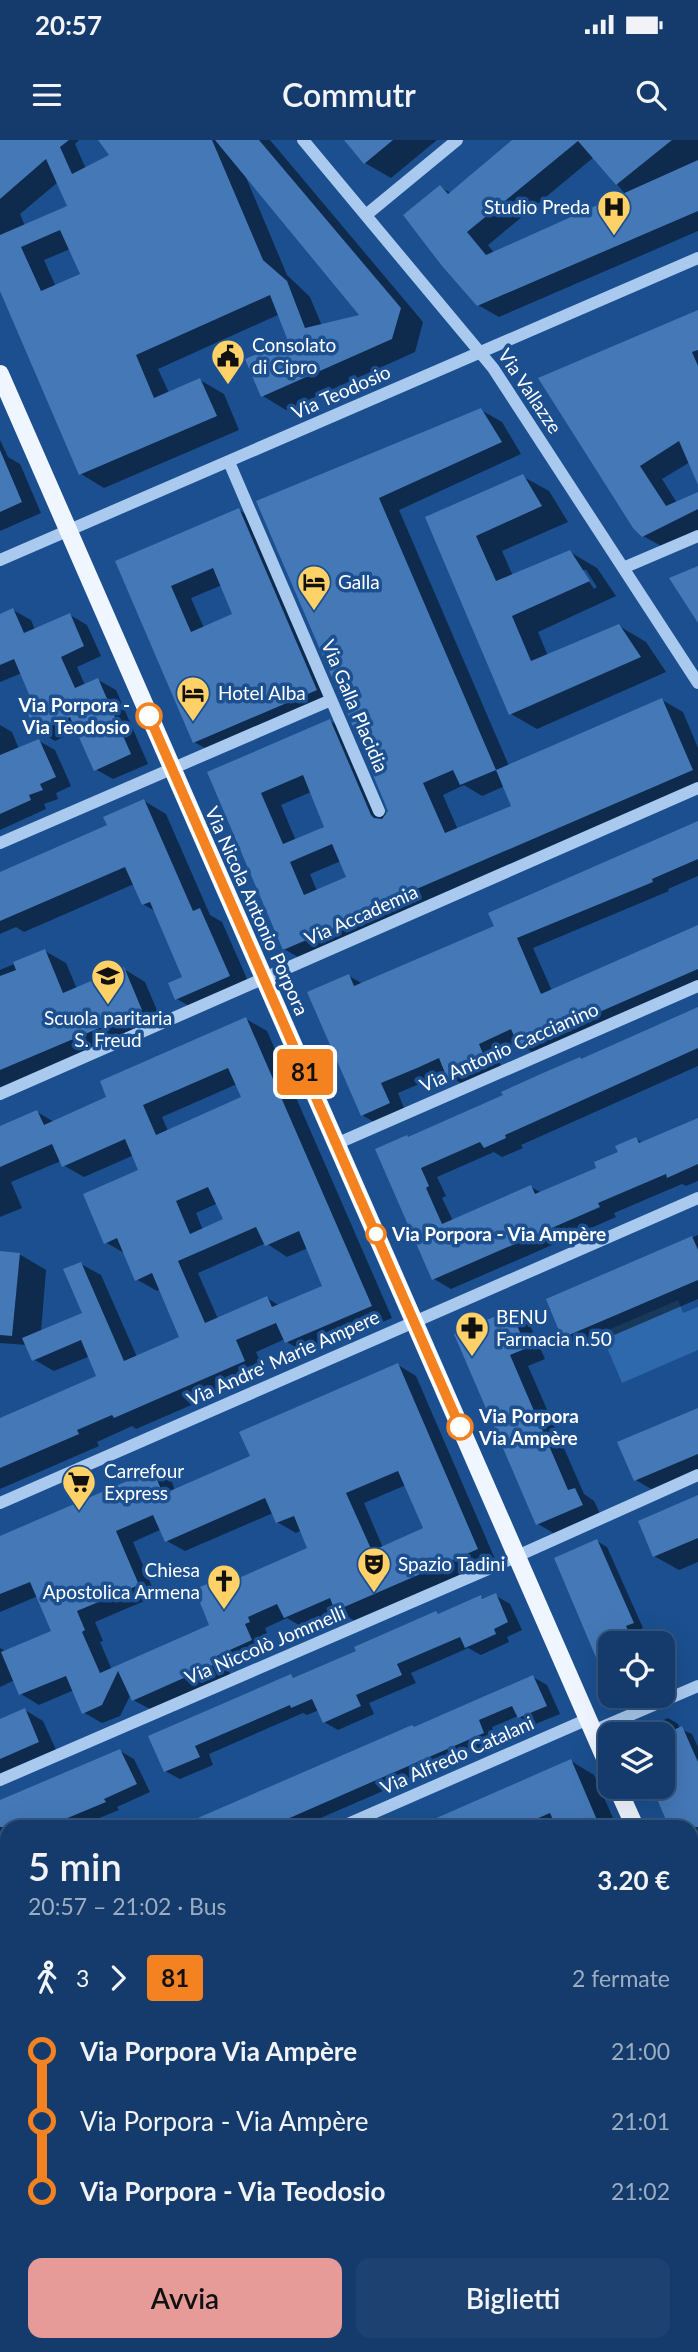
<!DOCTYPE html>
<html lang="it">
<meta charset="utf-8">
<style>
body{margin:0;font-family:Lato,sans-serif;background:#1d4271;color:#f1f3f6;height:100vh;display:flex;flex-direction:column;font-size:26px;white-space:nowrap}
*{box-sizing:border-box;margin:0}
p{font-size:23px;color:#9dadc1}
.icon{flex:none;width:38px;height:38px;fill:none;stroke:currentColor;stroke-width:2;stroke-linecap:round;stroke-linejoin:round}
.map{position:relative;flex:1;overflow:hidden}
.details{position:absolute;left:0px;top:1680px;width:698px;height:532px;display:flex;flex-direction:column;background:#143b6b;border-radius:21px 21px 0 0;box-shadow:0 7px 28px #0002,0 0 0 2px #33557e}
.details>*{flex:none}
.badge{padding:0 14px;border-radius:5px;font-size:24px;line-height:46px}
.tools{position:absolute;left:598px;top:1491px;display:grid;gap:14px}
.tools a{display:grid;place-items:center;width:77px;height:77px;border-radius:14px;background:#143b6b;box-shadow:0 7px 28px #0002,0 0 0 2px #33557e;font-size:35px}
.map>.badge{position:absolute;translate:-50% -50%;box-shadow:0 0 0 4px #fff}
.legs{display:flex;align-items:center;gap:10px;height:77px;padding:0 28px;font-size:23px}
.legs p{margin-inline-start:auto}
.summary{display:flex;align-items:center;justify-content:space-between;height:119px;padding:0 28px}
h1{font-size:38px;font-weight:600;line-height:52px}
.primary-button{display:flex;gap:14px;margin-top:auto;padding:14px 28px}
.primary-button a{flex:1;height:80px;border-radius:14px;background:#e69b98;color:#111;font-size:28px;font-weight:600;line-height:80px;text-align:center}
.primary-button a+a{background:#1d4271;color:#f1f3f6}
ul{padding:0 28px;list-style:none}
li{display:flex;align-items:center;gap:24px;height:70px;font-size:26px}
li i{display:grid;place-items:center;width:10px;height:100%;margin:0 9px;background:currentColor}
li i::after{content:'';width:18px;height:18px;margin:-9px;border:5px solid;border-radius:50%;background:#143b6b}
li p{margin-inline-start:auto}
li:first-child i{background:linear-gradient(#0000 50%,currentColor 0)}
li:last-child i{background:linear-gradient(currentColor 50%,#0000 0)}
.status{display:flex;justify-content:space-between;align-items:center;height:49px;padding:0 35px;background:#143b6b;direction:ltr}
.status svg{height:19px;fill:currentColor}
header{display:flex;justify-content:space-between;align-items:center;height:91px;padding:0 28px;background:#143b6b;font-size:32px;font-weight:600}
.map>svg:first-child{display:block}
</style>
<div class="status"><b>20:57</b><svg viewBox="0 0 49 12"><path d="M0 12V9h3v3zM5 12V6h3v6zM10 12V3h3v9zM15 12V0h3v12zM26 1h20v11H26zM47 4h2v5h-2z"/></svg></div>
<header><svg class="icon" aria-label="menu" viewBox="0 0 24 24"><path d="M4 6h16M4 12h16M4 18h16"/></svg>Commutr<svg class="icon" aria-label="search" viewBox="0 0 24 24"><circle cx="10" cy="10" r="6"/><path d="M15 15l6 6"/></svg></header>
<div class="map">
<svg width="698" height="2212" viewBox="0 0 698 2212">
<rect width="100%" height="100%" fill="#1b4f8f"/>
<path fill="#2e69ad" d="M 678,1160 L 683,1173 L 698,1167 L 698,1210 L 622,1243 L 601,1193 Z"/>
<path fill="#0007" fill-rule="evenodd" d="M 0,0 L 79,0 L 75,4 L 86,29 L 111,15 L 100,0 L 270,0 L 423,182 L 415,212 L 286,270 L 263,256 L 290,202 L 280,174 L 158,229 L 169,253 L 200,240 L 224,254 L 239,290 L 104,348 L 81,334 L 0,146 ZM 245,35 L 362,176 L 322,186 L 310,157 L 287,135 ZM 58,42 L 69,67 L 25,86 L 20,74 ZM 70,109 L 82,135 L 56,147 L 44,120 Z
M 346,0 L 437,0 L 391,38 L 365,23 Z
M 514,0 L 698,0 L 698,91 L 499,177 L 478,165 L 440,47 L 451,53 ZM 594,17 L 626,55 L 494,113 L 488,105 Z
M 698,172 L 698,341 L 690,322 L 662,339 L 677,363 L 698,354 L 698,393 L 667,409 L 643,396 L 541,239 Z
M 481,270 L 502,282 L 521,314 L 399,370 L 509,626 L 662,560 L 683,572 L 698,608 L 698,649 L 305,821 L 284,809 L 209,633 L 330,581 L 351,593 L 388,679 L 389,667 L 258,362 ZM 464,645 L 482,656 L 505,646 L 513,667 L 458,690 L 443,655 ZM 311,652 L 327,688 L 296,701 L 281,665 ZM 341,721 L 348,738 L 317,751 L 310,734 Z
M 0,300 L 8,317 L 20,324 L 41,373 L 0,391 Z
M 522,336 L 549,351 L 568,382 L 502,411 L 513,436 L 570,412 L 597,428 L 616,456 L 538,492 L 548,516 L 619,486 L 646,502 L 666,532 L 537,589 L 511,574 L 427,378 ZM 581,430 L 586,430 L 597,447 L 594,449 Z
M 239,370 L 260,383 L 337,562 L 216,614 L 194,602 L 117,422 ZM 222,445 L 234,475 L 204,488 L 191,458 Z
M 13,470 L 31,480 L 35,490 L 70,475 L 87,485 L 101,516 L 77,527 L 85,545 L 98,540 L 116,550 L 148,624 L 113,639 L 95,629 L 78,590 L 55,601 L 37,590 L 36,566 L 22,533 L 0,542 L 0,476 Z
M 0,585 L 12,592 L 19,609 L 39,601 L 55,610 L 71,646 L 56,653 L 58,659 L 44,664 L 46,669 L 0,690 Z
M 144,661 L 166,674 L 210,775 L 222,782 L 251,848 L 198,871 L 177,859 L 185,838 L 155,771 L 143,764 L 134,744 L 24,792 L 16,787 L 0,794 L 0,735 L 109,686 Z
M 698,683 L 698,736 L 668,749 L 669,751 L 533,808 L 552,851 L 698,786 L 698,846 L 538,916 L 519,903 L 495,913 L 503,930 L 466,946 L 449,936 L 447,932 L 398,953 L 406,973 L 379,985 L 362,975 L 349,836 L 363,844 L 496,787 Z
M 45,811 L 66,823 L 77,849 L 124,829 L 145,842 L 162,882 L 0,955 L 0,830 Z
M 698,869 L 698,926 L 521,1005 L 523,1008 L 502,1017 L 494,1012 L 437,1037 L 446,1056 L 442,1058 L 453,1081 L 531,1047 L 542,1053 L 598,1028 L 636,999 L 643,1003 L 698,980 L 698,1041 L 686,1046 L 682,1044 L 614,1073 L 616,1077 L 451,1149 L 434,1139 L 409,998 Z
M 246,879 L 267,891 L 392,1178 L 307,1214 L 287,1202 L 285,1199 L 256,1212 L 265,1233 L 136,1289 L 132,1286 L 97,1302 L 99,1306 L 0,1349 L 0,1280 L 99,1236 L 90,1216 L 54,1231 L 33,1219 L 27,1205 L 0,1203 L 0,1113 L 19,1114 L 46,1130 L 41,1192 L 84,1174 L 81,1124 L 101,1135 L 137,1217 L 182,1198 L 161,1149 L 157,1151 L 136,1139 L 126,1114 L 105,1102 L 141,1031 L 134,1015 L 84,1037 L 63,1025 L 61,1021 L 11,1042 L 22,1068 L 0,1077 L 0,988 L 37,972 L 54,982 L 109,958 ZM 237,944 L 243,958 L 168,991 L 162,977 ZM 218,1063 L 225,1080 L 203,1090 L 196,1073 ZM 266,1103 L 287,1117 L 308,1108 L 325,1146 L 280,1166 L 267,1158 L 218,1179 L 198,1133 Z
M 698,1095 L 698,1159 L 584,1208 L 564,1197 L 548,1160 Z
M 510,1172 L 529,1183 L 545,1219 L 528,1226 L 584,1354 L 594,1361 L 601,1376 L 557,1395 L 538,1384 L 456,1195 Z
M 398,1225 L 416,1236 L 495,1419 L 355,1481 L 340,1472 L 304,1488 L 287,1478 L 265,1488 L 267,1493 L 262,1495 L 269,1510 L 228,1529 L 231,1536 L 152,1570 L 133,1560 L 131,1554 L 120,1576 L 102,1583 L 83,1572 L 74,1550 L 39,1565 L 21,1554 L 15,1540 L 0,1547 L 0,1508 L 7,1512 L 53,1492 L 38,1456 L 0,1472 L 0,1398 L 153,1332 L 172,1342 L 175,1351 L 252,1317 ZM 406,1345 L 425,1389 L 383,1408 L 364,1363 ZM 273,1373 L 277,1382 L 296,1393 L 302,1390 L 310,1409 L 232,1443 L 211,1486 L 112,1530 L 100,1502 L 103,1501 L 95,1482 L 156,1456 L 133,1402 L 162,1389 L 167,1401 L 185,1411 Z
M 698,1269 L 698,1341 L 663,1356 L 636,1340 Z
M 698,1357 L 698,1422 L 679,1430 L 654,1416 Z
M 597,1401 L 607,1407 L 643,1488 L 635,1492 L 641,1503 L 611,1503 Z
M 495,1455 L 510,1464 L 522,1490 L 507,1497 L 509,1502 L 481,1515 L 468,1508 L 411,1533 L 416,1543 L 369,1563 L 374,1574 L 338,1590 L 324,1582 L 319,1570 L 307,1575 L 303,1573 L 209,1614 L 213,1625 L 180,1639 L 165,1631 L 150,1597 L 291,1536 L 296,1539 L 358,1512 L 436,1473 L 440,1475 L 481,1457 L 485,1460 Z
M 533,1537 L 547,1545 L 560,1574 L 533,1585 L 518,1576 L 492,1587 L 498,1601 L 300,1687 L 169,1687 L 177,1684 L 182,1687 Z
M 614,1556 L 639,1556 L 624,1562 Z
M 25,1570 L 43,1581 L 57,1612 L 0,1637 L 0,1581 Z
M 668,1578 L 678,1584 L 680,1589 L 692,1594 L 698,1607 L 698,1749 L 691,1734 L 691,1687 L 671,1687 L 653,1647 L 663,1647 L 663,1594 L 631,1594 Z
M 120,1611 L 134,1619 L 150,1652 L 117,1667 L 119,1670 L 77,1687 L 7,1687 L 5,1815 L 0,1812 L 0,1662 Z
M 571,1621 L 594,1635 L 617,1687 L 420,1687 Z
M 7,1867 L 7,1933 L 0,1936 L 0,1870 Z
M 691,1897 L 698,1900 L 698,1980 L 691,1966 Z
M 0,1939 L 7,1955 L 7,2001 L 0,2004 Z
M 698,1992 L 698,2009 L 692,1995 Z
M 0,2030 L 7,2042 L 7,2110 L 0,2113 Z
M 698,2033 L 698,2100 L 691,2103 L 691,2036 Z
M 698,2121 L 698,2212 L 678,2212 L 675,2205 L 691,2205 L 691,2124 Z
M 7,2197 L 7,2205 L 105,2205 L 89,2212 L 0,2212 L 0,2200 Z
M 176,2205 L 224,2205 L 227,2212 L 179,2212 Z
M 254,2205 L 458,2205 L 442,2212 L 258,2212 Z
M 506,2205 L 640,2205 L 643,2212 L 490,2212 Z"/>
<path fill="#4478b7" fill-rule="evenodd" d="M 0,0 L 69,0 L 60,7 L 72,34 L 109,15 L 98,0 L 212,0 L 263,120 L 287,141 L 305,188 L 359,175 L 215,0 L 259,0 L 401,168 L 392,199 L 261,257 L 245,219 L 288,201 L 270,155 L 136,215 L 154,258 L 200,238 L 217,276 L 79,335 L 0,151 L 0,95 L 67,66 L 46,19 L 0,59 ZM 60,90 L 80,134 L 41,151 L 21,107 Z
M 344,0 L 393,0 L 364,24 Z
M 512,0 L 672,0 L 616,45 L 578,1 L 467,92 L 486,115 L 698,20 L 698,71 L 477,166 L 442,126 L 403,75 L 440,45 L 448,54 Z
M 698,170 L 698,210 L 692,212 L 698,226 L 698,345 L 679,301 L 640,326 L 666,366 L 698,352 L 698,369 L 642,397 L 633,388 L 538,238 Z
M 481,268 L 502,302 L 379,358 L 496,630 L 662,558 L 693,630 L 398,757 L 400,760 L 283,810 L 207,632 L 330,579 L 371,675 L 374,678 L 382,679 L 388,671 L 347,572 L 256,361 ZM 453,630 L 460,645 L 496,630 L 511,666 L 445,693 L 423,643 ZM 303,635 L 324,687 L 283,704 L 261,653 ZM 332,704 L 346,737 L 304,755 L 290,722 Z
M 0,310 L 22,362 L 0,372 Z
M 523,334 L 542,366 L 476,396 L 496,441 L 570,410 L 590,441 L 512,476 L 531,521 L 619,484 L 641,517 L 509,575 L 425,377 Z
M 239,368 L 317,550 L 193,603 L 115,421 ZM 213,428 L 232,474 L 191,492 L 171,446 Z
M 698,426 L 698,483 L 669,438 Z
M 13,468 L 24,493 L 70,473 L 84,506 L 61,517 L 75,548 L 98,538 L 131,614 L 94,631 L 70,577 L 36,592 L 26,569 L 34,566 L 14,519 L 0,525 L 0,474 Z
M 39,599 L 56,637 L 40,644 L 43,650 L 29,655 L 31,660 L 0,674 L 0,615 Z
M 144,659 L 193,771 L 200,768 L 230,836 L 175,860 L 168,843 L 182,837 L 150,762 L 142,765 L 125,727 L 0,781 L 0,732 L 107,685 L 103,677 Z
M 698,681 L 698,719 L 652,739 L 653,742 L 517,798 L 541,854 L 698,785 L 698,829 L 519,907 L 511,889 L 479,904 L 486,921 L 447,938 L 439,918 L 417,928 L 381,943 L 390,963 L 361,976 L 307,852 L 349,834 L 354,846 L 494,786 L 488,773 Z
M 45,809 L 63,853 L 124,827 L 142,870 L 0,930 L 0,836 L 16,830 L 13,822 Z
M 698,867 L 698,908 L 505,995 L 506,998 L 484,1008 L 480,1002 L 421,1028 L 429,1046 L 426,1048 L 442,1084 L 531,1045 L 535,1054 L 596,1028 L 594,1022 L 618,1012 L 615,1006 L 636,997 L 639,1003 L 698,978 L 698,1024 L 667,1038 L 666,1034 L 598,1063 L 600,1067 L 432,1140 L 375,1009 L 407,995 L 408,997 L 503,955 L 501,952 L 543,933 L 580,917 L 581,919 Z
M 246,877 L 372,1166 L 285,1203 L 276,1183 L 236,1200 L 245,1221 L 114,1278 L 112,1275 L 77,1290 L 79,1294 L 0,1328 L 0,1278 L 96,1236 L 81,1200 L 32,1221 L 22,1198 L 82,1173 L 63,1129 L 81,1122 L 124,1221 L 179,1197 L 152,1133 L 135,1141 L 117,1098 L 104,1104 L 83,1054 L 138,1030 L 125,999 L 62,1027 L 52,1004 L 0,1027 L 0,986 L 37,970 L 44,985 L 106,957 L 100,941 ZM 228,928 L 241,957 L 156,995 L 143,965 ZM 208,1047 L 223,1079 L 190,1094 L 176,1061 ZM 256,1087 L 265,1106 L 299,1091 L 322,1146 L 272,1167 L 267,1156 L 205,1183 L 178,1121 Z
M 692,1096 L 698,1110 L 698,1140 L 562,1198 L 546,1159 Z
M 0,1111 L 20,1113 L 12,1196 L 0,1195 Z
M 510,1170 L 527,1208 L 510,1215 L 568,1350 L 575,1348 L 583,1365 L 536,1385 L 454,1194 Z
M 398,1223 L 478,1409 L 335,1471 L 330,1458 L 284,1478 L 277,1464 L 248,1477 L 250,1482 L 245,1484 L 252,1500 L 210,1519 L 213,1525 L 132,1561 L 118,1531 L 102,1565 L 82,1574 L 66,1536 L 19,1555 L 1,1512 L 51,1491 L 30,1442 L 0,1454 L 0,1396 L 153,1330 L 163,1354 L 250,1316 L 239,1292 ZM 398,1331 L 423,1388 L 372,1411 L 346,1353 ZM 265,1358 L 276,1383 L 294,1376 L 307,1408 L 232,1441 L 223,1437 L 200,1447 L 197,1455 L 209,1485 L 100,1533 L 82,1492 L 85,1490 L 77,1471 L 139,1445 L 116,1391 L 153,1375 L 165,1402 Z
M 698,1268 L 698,1314 L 634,1341 L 617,1302 Z
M 698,1355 L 698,1398 L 653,1417 L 638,1381 Z
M 597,1399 L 634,1483 L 626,1486 L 634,1503 L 611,1503 L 611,1553 L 554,1418 Z
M 496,1453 L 508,1482 L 494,1489 L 496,1494 L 465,1508 L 460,1497 L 397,1524 L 402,1535 L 356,1555 L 361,1566 L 323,1583 L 312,1559 L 291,1568 L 290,1565 L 195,1606 L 200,1617 L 164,1632 L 148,1596 L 291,1534 L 293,1538 L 356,1511 L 354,1507 L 436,1471 L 438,1474 L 481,1455 L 482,1459 Z
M 533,1535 L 547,1566 L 518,1578 L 512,1566 L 479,1580 L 484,1593 L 269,1687 L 177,1687 L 412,1585 L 414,1587 Z
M 25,1568 L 39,1602 L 0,1619 L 0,1579 Z
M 682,1586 L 698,1622 L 698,1687 L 669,1687 L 652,1647 L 663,1647 L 663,1595 Z
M 120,1609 L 137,1644 L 104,1659 L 106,1662 L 46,1687 L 0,1687 L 0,1660 Z
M 571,1619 L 600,1687 L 556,1687 L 550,1673 L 518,1687 L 416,1687 Z"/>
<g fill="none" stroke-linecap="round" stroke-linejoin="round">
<path stroke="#a9c9ee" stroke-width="12" d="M 303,0 L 493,228 L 698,543
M 366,75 L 457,0
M 229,322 L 379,671
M 0,420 L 698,118
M 623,428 L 698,396
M 0,703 L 331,560
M 0,954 L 698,648
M 336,1004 L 698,846
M 0,1363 L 698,1058
M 593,1591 L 698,1546
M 0,1640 L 486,1430 L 698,1335
M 341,1687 L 588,1579
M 0,1837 L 7,1834
M 691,2097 L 698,2094
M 0,2142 L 7,2138
M 429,2212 L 445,2205"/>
<path stroke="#f0f6ff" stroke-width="18" d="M 0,234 L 611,1632
M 617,1647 L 635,1687
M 691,1816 L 698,1831"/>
</g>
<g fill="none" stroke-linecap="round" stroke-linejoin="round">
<g stroke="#fff" stroke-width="16">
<path id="line-1" d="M 149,576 L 460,1287"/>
</g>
<use href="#line-1" stroke="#f58220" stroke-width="10"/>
</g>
<defs>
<g id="hospital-pin" transform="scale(1.75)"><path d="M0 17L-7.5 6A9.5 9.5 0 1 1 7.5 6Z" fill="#ffd166" stroke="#1b4f8f"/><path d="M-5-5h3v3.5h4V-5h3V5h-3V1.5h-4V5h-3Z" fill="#111"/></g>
<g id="civic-pin" transform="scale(1.75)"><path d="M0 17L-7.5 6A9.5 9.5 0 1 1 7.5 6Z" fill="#ffd166" stroke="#1b4f8f"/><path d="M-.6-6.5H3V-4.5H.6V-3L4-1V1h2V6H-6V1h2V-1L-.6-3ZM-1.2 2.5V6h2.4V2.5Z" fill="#111"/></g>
<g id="hotel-pin" transform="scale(1.75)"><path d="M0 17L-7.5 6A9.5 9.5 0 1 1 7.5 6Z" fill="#ffd166" stroke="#1b4f8f"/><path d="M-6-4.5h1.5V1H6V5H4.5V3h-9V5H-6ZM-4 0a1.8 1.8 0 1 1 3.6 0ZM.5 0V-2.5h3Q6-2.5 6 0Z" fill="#111"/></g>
<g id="school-pin" transform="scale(1.75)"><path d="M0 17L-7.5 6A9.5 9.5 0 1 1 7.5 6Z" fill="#ffd166" stroke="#1b4f8f"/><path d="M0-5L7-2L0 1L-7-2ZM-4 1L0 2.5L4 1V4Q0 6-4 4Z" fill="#111"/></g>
<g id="pharmacy-pin" transform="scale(1.75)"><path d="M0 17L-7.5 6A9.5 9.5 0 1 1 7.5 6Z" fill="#ffd166" stroke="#1b4f8f"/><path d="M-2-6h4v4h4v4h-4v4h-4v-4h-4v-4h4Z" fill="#111"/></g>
<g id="supermarket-pin" transform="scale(1.75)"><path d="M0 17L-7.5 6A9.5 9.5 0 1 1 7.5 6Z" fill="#ffd166" stroke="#1b4f8f"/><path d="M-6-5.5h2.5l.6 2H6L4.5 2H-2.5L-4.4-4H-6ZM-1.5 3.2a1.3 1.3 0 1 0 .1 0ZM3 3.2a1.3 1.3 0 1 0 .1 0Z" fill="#111"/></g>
<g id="theatre-pin" transform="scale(1.75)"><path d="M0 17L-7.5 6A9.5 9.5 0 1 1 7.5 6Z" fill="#ffd166" stroke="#1b4f8f"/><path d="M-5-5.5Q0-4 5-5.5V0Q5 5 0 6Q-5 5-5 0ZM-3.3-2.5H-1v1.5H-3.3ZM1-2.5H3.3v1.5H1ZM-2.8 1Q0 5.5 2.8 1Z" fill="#111"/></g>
<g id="church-pin" transform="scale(1.75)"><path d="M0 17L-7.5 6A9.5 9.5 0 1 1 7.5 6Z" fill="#ffd166" stroke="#1b4f8f"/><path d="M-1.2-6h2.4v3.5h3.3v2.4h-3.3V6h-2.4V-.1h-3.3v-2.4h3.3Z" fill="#111"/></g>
</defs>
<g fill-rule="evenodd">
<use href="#hospital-pin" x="614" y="67"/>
<use href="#civic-pin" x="228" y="216"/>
<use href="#hotel-pin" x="314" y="442"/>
<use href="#hotel-pin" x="193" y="553"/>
<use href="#school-pin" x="108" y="836"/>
<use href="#pharmacy-pin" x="472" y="1188"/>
<use href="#supermarket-pin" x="79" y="1342"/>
<use href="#theatre-pin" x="374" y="1424"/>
<use href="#church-pin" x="224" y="1441"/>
</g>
<g fill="#fff" stroke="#f58220" stroke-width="3.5">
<circle cx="149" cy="576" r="12"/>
<circle cx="376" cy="1094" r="9"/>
<circle cx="460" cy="1287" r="12"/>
</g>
<g text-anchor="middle" stroke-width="7" stroke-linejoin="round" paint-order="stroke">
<g font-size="19" fill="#fff" stroke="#1b4f8f" text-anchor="start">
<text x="590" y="74" text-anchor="end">Studio Preda</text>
<text x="252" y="212">Consolato<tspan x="252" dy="22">di Cipro</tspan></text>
<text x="338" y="449">Galla</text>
<text x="218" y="560">Hotel Alba</text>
<text x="108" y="885" text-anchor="middle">Scuola paritaria<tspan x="108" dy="22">S. Freud</tspan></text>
<text x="496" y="1184">BENU<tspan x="496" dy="22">Farmacia n.50</tspan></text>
<text x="104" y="1338">Carrefour<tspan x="104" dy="22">Express</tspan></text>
<text x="398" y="1431">Spazio Tadini</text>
<text x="200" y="1437" text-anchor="end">Chiesa<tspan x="200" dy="22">Apostolica Armena</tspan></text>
</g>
<g font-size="19" fill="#fff" stroke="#1b4f8f">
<text transform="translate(530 251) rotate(56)" y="7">Via Vallazze</text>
<text transform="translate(341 252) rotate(-24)" y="7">Via Teodosio</text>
<text transform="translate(355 566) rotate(67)" y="7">Via Galla Placidia</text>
<text transform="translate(257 771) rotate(66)" y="7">Via Nicola Antonio Porpora</text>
<text transform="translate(361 775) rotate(-24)" y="7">Via Accademia</text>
<text transform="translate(509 907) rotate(-24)" y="7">Via Antonio Caccianino</text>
<text transform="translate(283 1218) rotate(-24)" y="7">Via Andre' Marie Ampere</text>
<text transform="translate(265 1505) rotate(-23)" y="7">Via Niccolò Jommelli</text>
<text transform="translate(457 1615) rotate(-24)" y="7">Via Alfredo Catalani</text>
</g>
<g font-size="19" font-weight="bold" fill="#fff" stroke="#1b4f8f" text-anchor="start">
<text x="130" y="572" text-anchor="end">Via Porpora -<tspan x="130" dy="22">Via Teodosio</tspan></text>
<text x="392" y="1101">Via Porpora - Via Ampère</text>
<text x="479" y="1283">Via Porpora<tspan x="479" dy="22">Via Ampère</tspan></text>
</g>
</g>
</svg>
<div class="tools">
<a><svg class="icon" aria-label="locate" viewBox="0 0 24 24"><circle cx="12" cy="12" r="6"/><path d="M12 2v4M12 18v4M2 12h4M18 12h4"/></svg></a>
<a><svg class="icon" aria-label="layers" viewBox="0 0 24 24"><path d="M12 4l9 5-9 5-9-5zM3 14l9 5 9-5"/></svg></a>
</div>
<b class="badge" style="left:305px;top:932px;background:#f58220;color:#111">81</b>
<section class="details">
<div class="summary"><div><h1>5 min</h1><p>20:57 – 21:02 · Bus</p></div><b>3.20 €</b></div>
<div class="legs"><svg class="icon" aria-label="walk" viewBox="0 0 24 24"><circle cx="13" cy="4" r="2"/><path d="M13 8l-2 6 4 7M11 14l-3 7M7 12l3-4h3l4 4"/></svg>3<svg class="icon" aria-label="forward" viewBox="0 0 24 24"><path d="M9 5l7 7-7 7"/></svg><b class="badge" style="background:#f58220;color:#111">81</b><p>2 fermate</p></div>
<ul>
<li><i style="color:#f58220"></i><b>Via Porpora Via Ampère</b><p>21:00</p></li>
<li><i style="color:#f58220"></i><span>Via Porpora - Via Ampère</span><p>21:01</p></li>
<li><i style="color:#f58220"></i><b>Via Porpora - Via Teodosio</b><p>21:02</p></li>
</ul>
<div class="primary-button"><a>Avvia</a><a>Biglietti</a></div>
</section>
</div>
